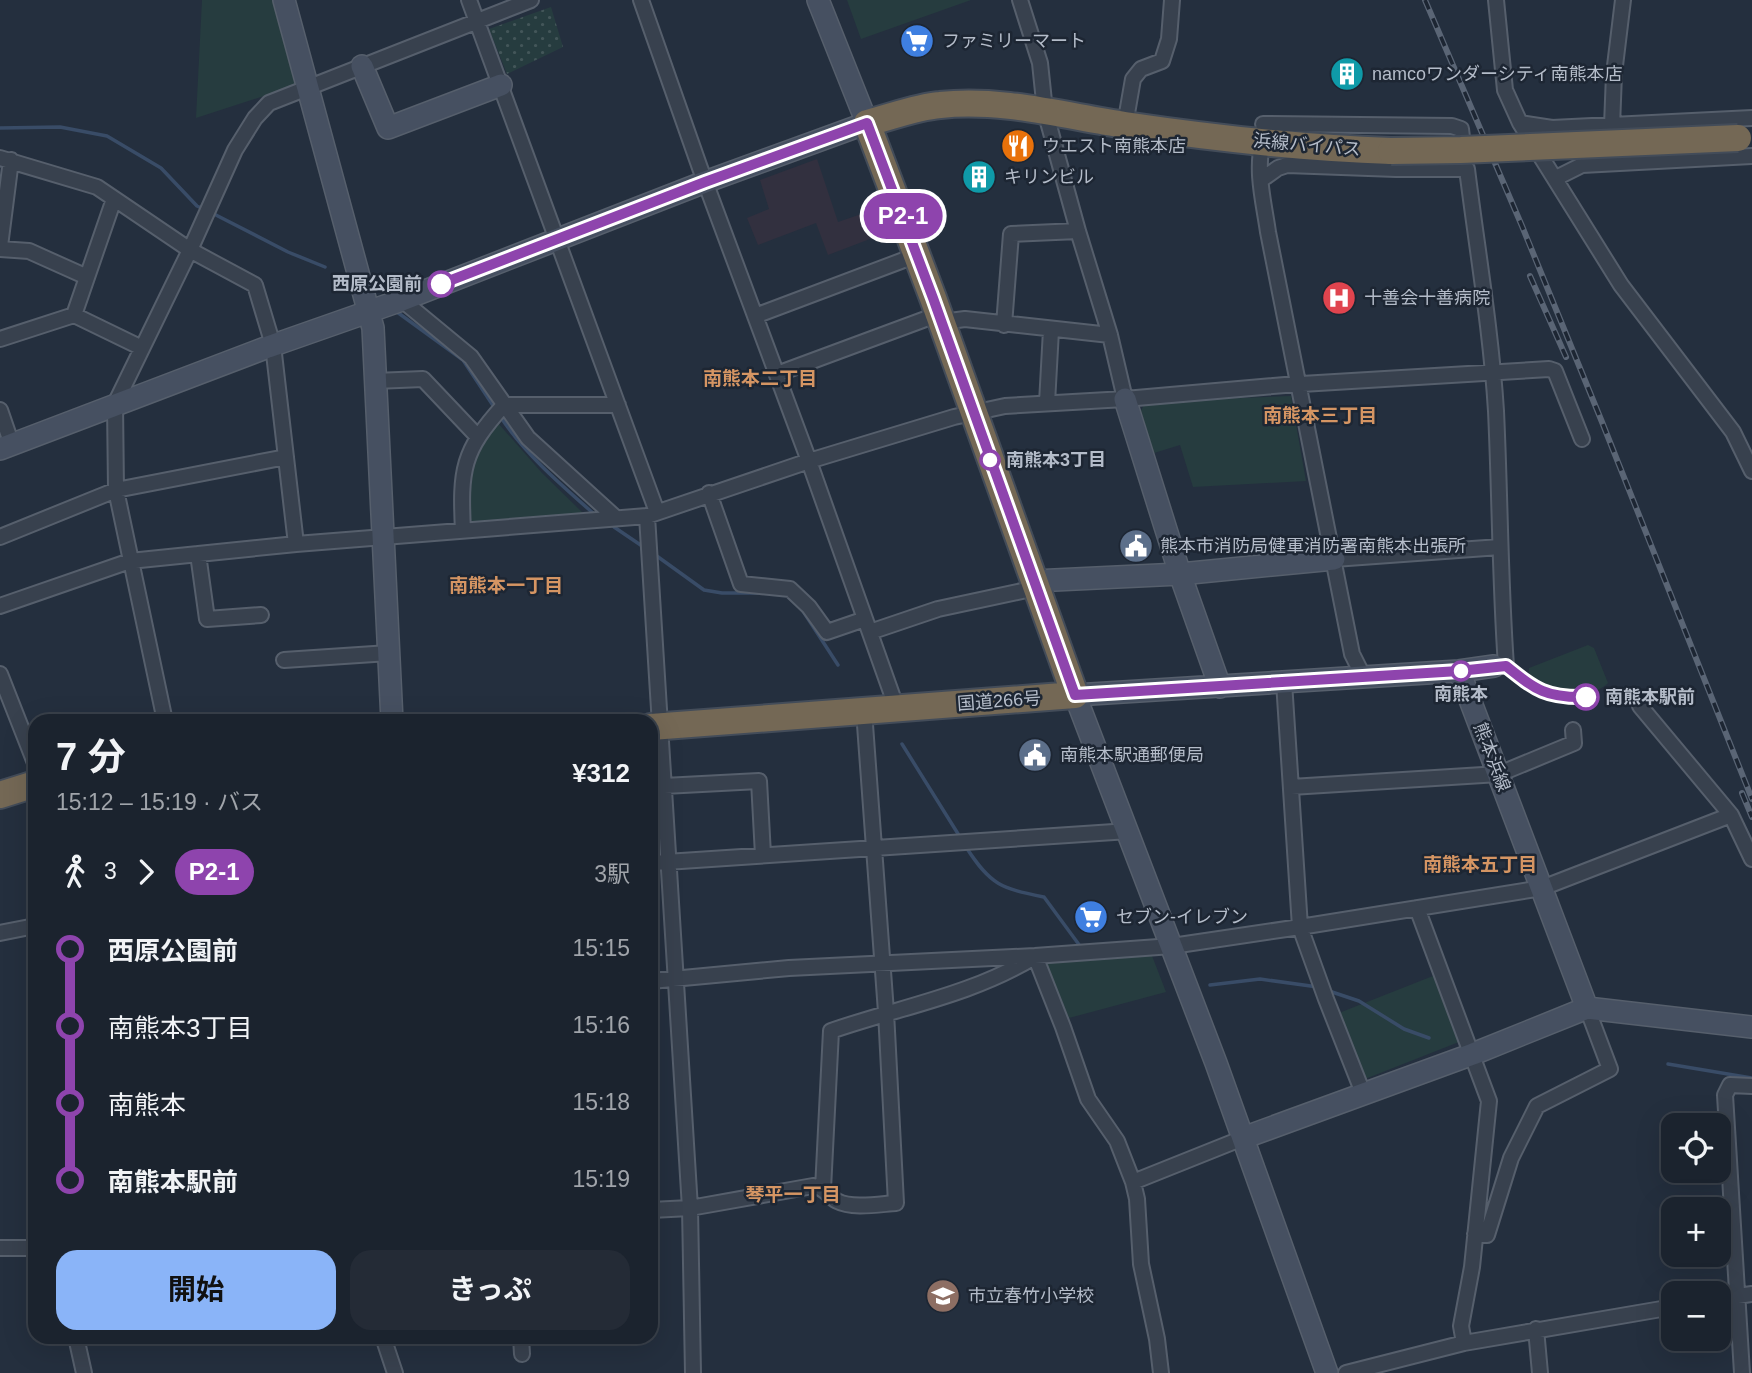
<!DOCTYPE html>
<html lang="ja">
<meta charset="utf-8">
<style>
body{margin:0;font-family:Helvetica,"Noto Sans JP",sans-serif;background:#242b36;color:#f1f3f6;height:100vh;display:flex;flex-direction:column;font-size:26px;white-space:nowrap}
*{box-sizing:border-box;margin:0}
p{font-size:23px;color:#a0a4aa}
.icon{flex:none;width:38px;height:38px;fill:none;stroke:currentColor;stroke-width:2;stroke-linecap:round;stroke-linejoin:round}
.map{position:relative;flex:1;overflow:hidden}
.side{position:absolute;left:28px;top:714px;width:630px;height:630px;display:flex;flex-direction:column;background:#1b232e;border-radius:21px;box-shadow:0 7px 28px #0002,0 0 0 2px #39404a}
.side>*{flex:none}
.badge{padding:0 14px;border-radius:23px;font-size:24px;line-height:46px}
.buttons{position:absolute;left:1661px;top:1113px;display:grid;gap:14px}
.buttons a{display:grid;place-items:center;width:70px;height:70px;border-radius:14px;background:#1b232e;box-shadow:0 7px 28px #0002,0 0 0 2px #39404a;font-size:35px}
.map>.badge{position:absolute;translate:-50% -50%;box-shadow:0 0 0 4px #fff}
.legs{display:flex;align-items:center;gap:10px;height:77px;padding:0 28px;font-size:23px}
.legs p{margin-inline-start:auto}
.summary{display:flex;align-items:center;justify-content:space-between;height:119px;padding:0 28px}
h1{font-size:38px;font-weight:700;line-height:52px}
.button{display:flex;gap:14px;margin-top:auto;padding:14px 28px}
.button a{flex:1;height:80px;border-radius:21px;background:#8ab4f8;color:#111;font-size:28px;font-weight:700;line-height:80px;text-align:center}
.button a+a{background:#242b36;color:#f1f3f6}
ul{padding:0 28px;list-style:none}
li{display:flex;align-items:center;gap:24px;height:77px;font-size:26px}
li i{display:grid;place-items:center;width:10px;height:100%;margin:0 9px;background:currentColor}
li i::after{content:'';width:18px;height:18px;margin:-9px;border:5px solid;border-radius:50%;background:#1b232e}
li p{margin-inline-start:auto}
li:first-child i{background:linear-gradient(#0000 50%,currentColor 0)}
li:last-child i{background:linear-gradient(currentColor 50%,#0000 0)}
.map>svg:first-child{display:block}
</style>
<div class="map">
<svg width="1752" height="1373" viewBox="0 0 1752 1373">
<defs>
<pattern id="grass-dots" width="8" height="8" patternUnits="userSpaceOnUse" patternTransform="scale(1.75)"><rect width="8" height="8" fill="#263c3f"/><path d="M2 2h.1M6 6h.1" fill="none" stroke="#435659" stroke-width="1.8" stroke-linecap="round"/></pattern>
</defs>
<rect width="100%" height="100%" fill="#242f3e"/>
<path fill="#32303f" d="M 817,159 L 838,222 L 873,210 L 883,234 L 828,255 L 816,223 L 758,245 L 747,218 L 769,209 L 760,180 Z"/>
<path fill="url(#grass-dots)" d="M 551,7 L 563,47 L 507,74 L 489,29 Z"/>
<path fill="#263c3f" d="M 202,0 L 276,0 L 295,86 L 196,118 Z
M 847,0 L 971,0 L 861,39 Z
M 1291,396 L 1306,481 L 1193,487 L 1180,445 L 1154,453 L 1141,411 L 1145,402 Z
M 498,423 L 542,473 L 583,513 L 474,523 L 469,518 L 466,482 L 483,440 Z
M 1588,645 L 1594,648 L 1608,683 C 1589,703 1551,681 1529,684 L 1529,668 Z
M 1149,948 L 1166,992 L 1069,1018 L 1044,961 Z
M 1438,974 L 1464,1040 L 1365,1079 L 1339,1013 Z"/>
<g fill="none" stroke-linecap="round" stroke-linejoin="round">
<path stroke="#394c67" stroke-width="3.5" d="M 0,128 L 60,127 L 107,136 L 161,168 L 197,206 L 206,210
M 212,213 L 288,252 L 325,267
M 397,312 L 463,360 L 496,410
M 500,416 C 524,453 560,484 593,513
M 614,527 L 645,548
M 654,554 L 704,590 L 722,593 L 768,593
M 801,608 L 838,665
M 902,744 L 960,837
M 966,847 C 991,886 1001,888 1044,897 L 1080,946
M 1210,985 L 1260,979 L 1318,987
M 1329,991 L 1359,1001 L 1404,1029 L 1429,1038
M 1668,1064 L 1752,1078"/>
<g stroke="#565f6c" stroke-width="18">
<path id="street" d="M 469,0 L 657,512
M 641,0 L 700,168 L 809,461 L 897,709
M 1020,0 L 1040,63 L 1045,111 L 1078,231 L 1110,335 L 1125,399
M 1496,0 L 1505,90 L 1520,123 L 1621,285 L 1733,432 L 1752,471
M 1520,123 L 1552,128 L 1752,118
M 1263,124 L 1452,126 L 1461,129 L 1464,153
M 1125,125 L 1133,79 L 1141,69 L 1162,61 L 1169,39 L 1172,0
M 1612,126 L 1614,74 L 1623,0
M 1263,141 C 1255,171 1264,203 1268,232 L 1352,654 L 1364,678
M 0,158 L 97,187 L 190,250 L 255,285 L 273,345 L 296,544
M 1556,178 L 1582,165 L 1752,156
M 1261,180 L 1278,168 L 1287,165 L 1396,169 L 1467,169 C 1477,249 1491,330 1496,411 C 1500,496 1500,581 1506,666 L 1494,666
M 0,246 L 11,160
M 0,249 L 29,251 L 87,277
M 402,300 L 471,357 L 528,438 L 616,518
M 74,315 L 114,199
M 755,316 L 917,255
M 942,322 L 965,319 L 1110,335
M 1004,325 L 1011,234 L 1078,231
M 0,339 L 74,315 L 142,348
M 777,374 L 939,314
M 375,381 L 423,379 L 478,437
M 1047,403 L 1051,330
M 0,410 L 12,445
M 709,493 L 741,584 L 790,589 L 809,607 L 827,632 L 865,619
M 647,516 L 690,1208 L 693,1373
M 463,531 C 460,470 462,451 504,405 L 618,405
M 0,537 L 116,490 L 286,457
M 198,554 L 207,619 L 261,615
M 1334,559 L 1500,547
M 0,606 L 130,561 L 296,544 L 647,516 L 809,461 L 954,417 L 1005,406 L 1125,399 L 1285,385 L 1549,369 L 1555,371 L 1582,439
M 870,632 L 938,609 L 1036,588
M 284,660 L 389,653
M 0,674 L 35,763
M 1284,682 L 1300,927 L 1326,999 L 1363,1093
M 1640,706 L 1731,815 L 1752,859
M 165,721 L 116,490 L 115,404 L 190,250 L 235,150 L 255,118 L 269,103 L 531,0
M 664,786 L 759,781 L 763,855
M 1291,787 L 1499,774 L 1574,743 L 1573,730
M 651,863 L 1129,831
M 1417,908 L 1489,1101 L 1472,1267 L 1461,1326 L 1464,1343
M 0,933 L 35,926
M 1035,956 L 1063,1027 L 1088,1099 L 1117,1141 L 1133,1182 L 1137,1199 L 1141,1264 L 1157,1339 L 1161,1373
M 651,981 L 789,968 L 1035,956 L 1172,946 L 1300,927 L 1542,888 L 1731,815
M 1133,1182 L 1243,1138
M 823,1189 L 831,1031 C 900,1007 972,995 1034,957
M 651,1210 L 690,1208 L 813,1186 C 825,1187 828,1196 837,1201 C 852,1209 880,1204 896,1203 L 886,1012 L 864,711
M 1475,1234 L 1487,1235 L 1511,1158 L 1537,1106 L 1610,1069 L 1587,1008
M 0,1248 L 35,1248
M 1718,1299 L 1752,1294
M 1536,1329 L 1540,1373
M 76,1337 L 84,1373
M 383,1337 L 395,1373
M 521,1337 L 522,1354
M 1346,1373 L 1464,1343 L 1673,1307
M 1742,1373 L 1725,1095 L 1730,1085 L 1752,1086"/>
</g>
<g stroke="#565f6c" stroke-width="24">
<path id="secondary" d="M 284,0 L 373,328 L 392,721
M 362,66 L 388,128 L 501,85
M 1125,399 L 1180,574 L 1220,687
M 0,449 L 268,347 L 402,300 L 705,182 L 867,123 L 818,0
M 1034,581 L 1180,574 L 1334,559
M 1459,671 L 1587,1008
M 1243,1138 L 1473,1054 L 1587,1008 L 1752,1027
M 1327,1373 L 1216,1063 L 1075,695 L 1459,671 L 1494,666"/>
</g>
<g stroke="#434c59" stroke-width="30">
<path id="highway" d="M 651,727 L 1075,695 L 933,298 L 867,123 C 891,117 916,107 940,105 C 1001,98 1065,116 1125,125 C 1213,138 1302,148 1391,151
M 0,795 L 35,784"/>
</g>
<use href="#street" stroke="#38414e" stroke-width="14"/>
<use href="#secondary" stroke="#465061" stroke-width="21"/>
<use href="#highway" stroke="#746855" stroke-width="26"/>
<g stroke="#5a6575" stroke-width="6">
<path id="rail" d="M 1425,0 L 1522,226 L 1602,422 L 1752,799
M 1530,276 L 1566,357
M 1742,793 L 1752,817"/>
</g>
<use href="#rail" stroke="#1d2633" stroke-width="3.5" stroke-dasharray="10" stroke-linecap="butt"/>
<g stroke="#434c59" stroke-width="30" stroke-linecap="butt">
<path id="highway-bridge" d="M 1391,151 L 1461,150 L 1738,138"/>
</g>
<use href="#highway-bridge" stroke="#746855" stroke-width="26"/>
</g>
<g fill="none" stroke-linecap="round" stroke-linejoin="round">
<g stroke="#fff" stroke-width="16">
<path id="line-1" d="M 441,284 L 705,182 L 867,123 L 933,298 L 1075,695 L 1459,671 L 1506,666 C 1536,690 1546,698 1586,697"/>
</g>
<use href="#line-1" stroke="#8e44ad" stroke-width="10"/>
</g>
<defs>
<g id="supermarket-disc" transform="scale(1.75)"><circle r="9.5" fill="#3f7fe0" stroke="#1d2633"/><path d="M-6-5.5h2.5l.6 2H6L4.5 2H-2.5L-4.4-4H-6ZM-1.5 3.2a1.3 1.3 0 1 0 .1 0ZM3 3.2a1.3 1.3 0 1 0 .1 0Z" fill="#fff"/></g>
<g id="building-disc" transform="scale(1.75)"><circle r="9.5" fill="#0f9aa8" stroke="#1d2633"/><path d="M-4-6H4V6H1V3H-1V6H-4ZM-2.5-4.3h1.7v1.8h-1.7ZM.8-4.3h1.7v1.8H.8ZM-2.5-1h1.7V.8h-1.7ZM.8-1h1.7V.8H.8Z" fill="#fff"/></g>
<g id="restaurant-disc" transform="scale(1.75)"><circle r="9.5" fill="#e8710a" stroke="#1d2633"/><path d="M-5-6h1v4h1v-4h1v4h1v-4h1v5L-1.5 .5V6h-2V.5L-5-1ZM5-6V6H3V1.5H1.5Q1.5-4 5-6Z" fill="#fff"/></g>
<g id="hospital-disc" transform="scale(1.75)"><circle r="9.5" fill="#e0444e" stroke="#1d2633"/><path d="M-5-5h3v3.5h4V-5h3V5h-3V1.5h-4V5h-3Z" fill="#fff"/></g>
<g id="civic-disc" transform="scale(1.75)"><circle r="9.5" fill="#5c6f8a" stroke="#1d2633"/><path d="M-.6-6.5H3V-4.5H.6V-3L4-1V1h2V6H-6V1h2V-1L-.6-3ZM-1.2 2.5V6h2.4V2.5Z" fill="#fff"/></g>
<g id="school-disc" transform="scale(1.75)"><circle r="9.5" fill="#8d6e63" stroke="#1d2633"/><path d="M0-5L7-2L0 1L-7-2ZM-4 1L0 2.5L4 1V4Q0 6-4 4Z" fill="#fff"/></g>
</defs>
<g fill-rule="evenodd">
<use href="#supermarket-disc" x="917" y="41"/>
<use href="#building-disc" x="1347" y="74"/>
<use href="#restaurant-disc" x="1018" y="146"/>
<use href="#building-disc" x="979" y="177"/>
<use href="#hospital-disc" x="1339" y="298"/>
<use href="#civic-disc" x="1136" y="546"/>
<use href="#civic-disc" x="1035" y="755"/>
<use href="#supermarket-disc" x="1091" y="917"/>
<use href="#school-disc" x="943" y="1296"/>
</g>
<g fill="#fff" stroke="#8e44ad" stroke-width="3.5">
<circle cx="441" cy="284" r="12"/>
<circle cx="990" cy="460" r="9"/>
<circle cx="1461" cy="671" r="9"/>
<circle cx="1586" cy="697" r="12"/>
</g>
<g text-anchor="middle" stroke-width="5" stroke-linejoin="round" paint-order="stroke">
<g font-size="18" fill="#b4bcc9" stroke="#1d2633" text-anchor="start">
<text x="942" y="47">ファミリーマート</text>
<text x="1372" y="80">namcoワンダーシティ南熊本店</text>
<text x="1042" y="152">ウエスト南熊本店</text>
<text x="1004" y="183">キリンビル</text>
<text x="1364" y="304">十善会十善病院</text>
<text x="1160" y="552">熊本市消防局健軍消防署南熊本出張所</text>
<text x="1060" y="761">南熊本駅通郵便局</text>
<text x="1116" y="923">セブン-イレブン</text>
<text x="968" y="1302">市立春竹小学校</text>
</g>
<g font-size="18" fill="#b4bcc9" stroke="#1d2633">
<text transform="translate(1307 145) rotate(5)" y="6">浜線バイパス</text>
<text transform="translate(999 701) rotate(-4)" y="6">国道266号</text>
<text transform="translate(1492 757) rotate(69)" y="6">熊本浜線</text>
</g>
<g font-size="18" font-weight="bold" fill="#b4bcc9" stroke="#1d2633" text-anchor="start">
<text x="422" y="290" text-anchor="end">西原公園前</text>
<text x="1006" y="466">南熊本3丁目</text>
<text x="1461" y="700" text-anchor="middle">南熊本</text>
<text x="1605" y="703">南熊本駅前</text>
</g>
<g font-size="19" font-weight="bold" fill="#d59563" stroke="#1d2633">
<text x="760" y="385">南熊本二丁目</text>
<text x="1320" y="422">南熊本三丁目</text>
<text x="506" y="592">南熊本一丁目</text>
<text x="1480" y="871">南熊本五丁目</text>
<text x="793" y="1201">琴平一丁目</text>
</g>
</g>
</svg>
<div class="buttons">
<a><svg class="icon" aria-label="locate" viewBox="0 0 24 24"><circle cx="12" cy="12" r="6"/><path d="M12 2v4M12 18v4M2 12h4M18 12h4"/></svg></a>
<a>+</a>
<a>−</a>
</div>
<b class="badge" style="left:903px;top:216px;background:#8e44ad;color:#fff">P2-1</b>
<section class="side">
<div class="summary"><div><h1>7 分</h1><p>15:12 – 15:19 · バス</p></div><b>¥312</b></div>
<div class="legs"><svg class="icon" aria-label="walk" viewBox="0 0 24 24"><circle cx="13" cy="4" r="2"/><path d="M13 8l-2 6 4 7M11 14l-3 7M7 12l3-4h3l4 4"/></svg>3<svg class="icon" aria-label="forward" viewBox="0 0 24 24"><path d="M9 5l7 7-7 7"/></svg><b class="badge" style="background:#8e44ad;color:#fff">P2-1</b><p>3駅</p></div>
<ul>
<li><i style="color:#8e44ad"></i><b>西原公園前</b><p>15:15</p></li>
<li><i style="color:#8e44ad"></i><span>南熊本3丁目</span><p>15:16</p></li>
<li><i style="color:#8e44ad"></i><span>南熊本</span><p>15:18</p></li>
<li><i style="color:#8e44ad"></i><b>南熊本駅前</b><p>15:19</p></li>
</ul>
<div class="button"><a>開始</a><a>きっぷ</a></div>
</section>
</div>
